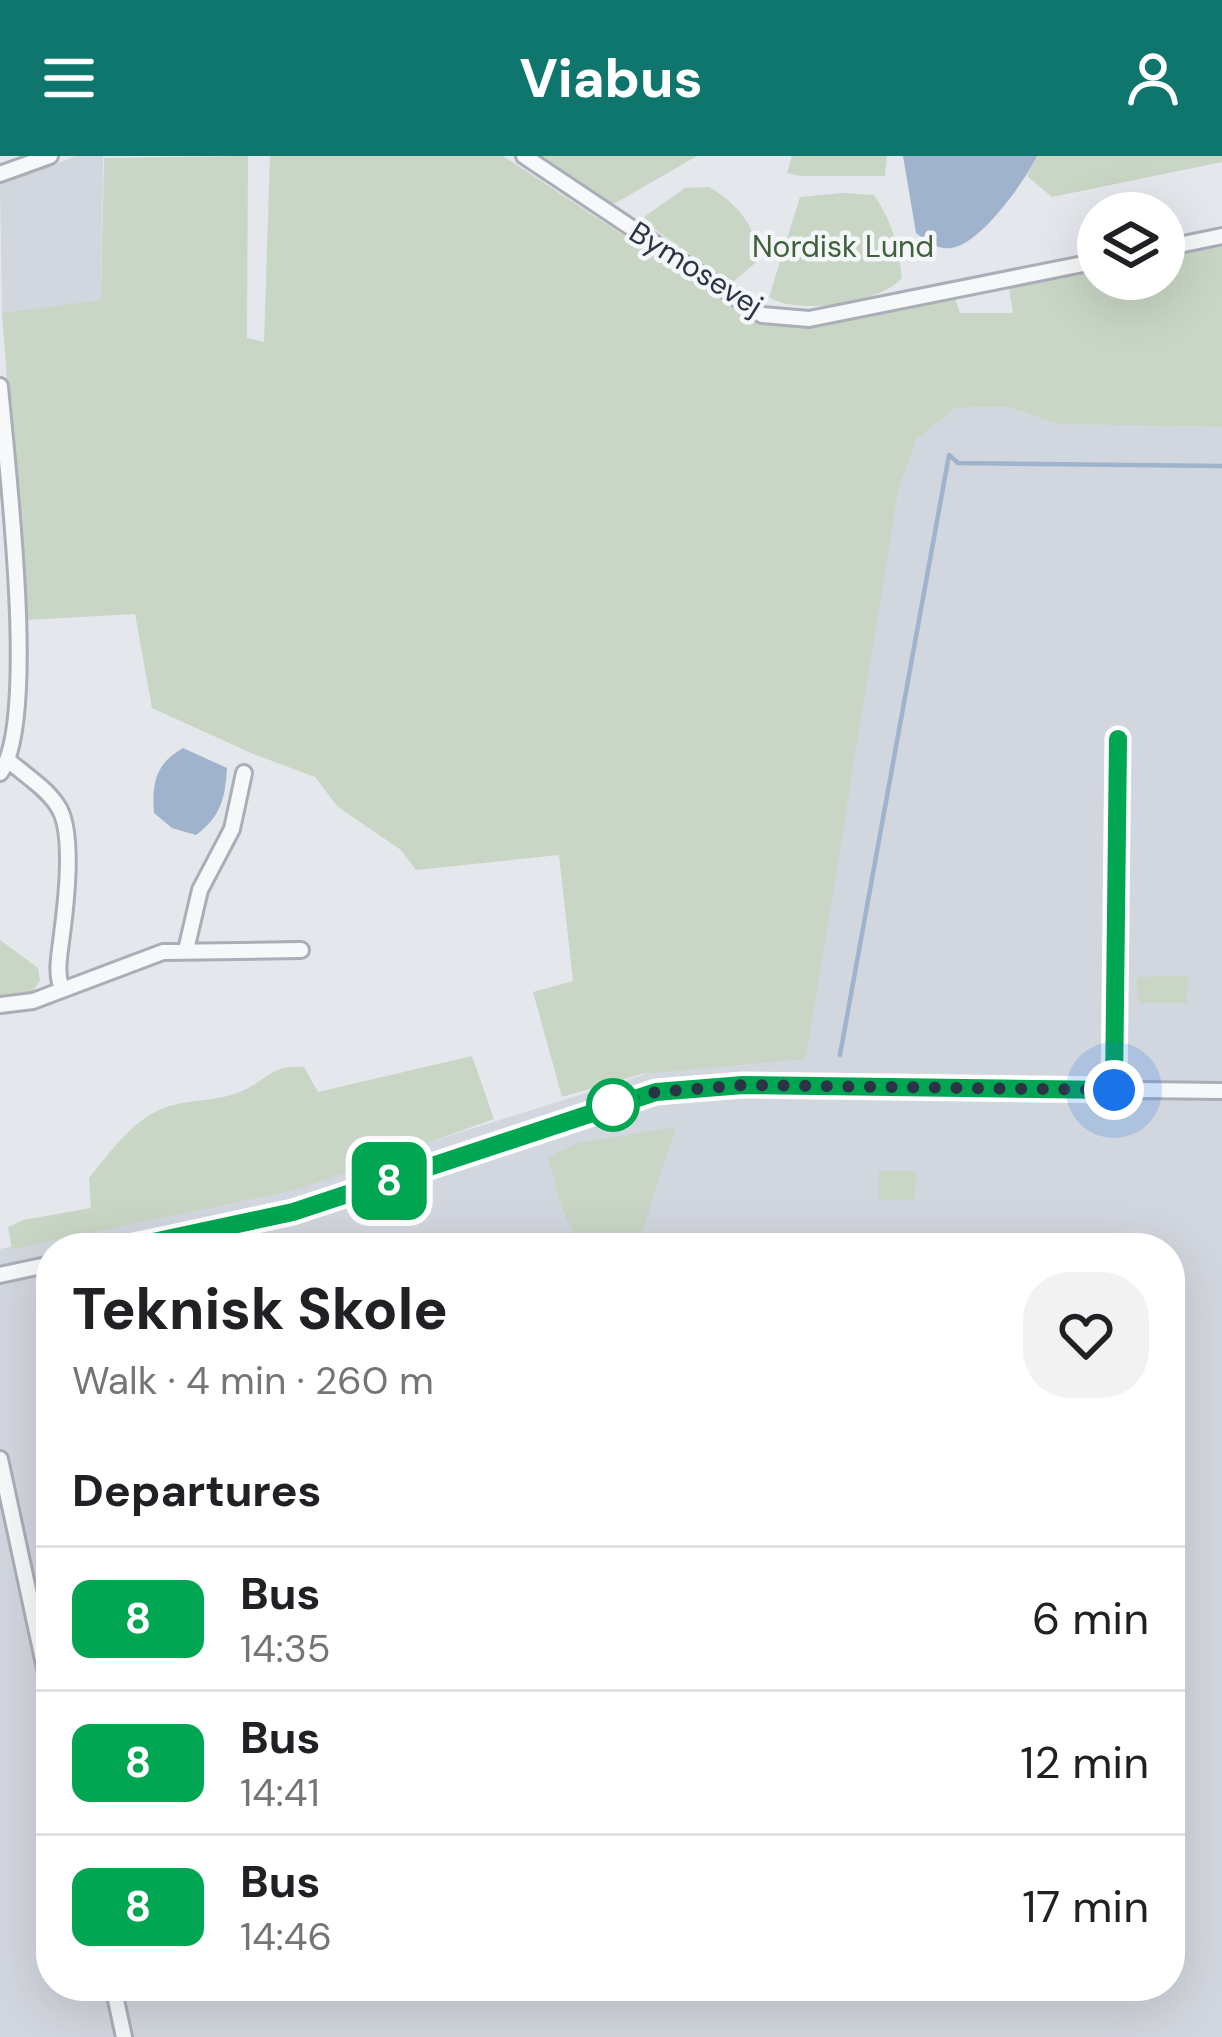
<!DOCTYPE html>
<meta charset="utf-8">
<style>
body{margin:0;font-family:"DM Sans",sans-serif;background:#f2f2f2;color:#202124;height:100vh;display:flex;flex-direction:column;font-size:45px;white-space:nowrap}
*{box-sizing:border-box;margin:0}
p{font-size:39px;color:#757577}
.icon{flex:none;width:66px;height:66px;fill:none;stroke:currentColor;stroke-width:2;stroke-linecap:round;stroke-linejoin:round}
.map{position:relative;flex:1;overflow:hidden}
.details{position:absolute;left:36px;top:1077px;width:1149px;height:768px;display:flex;flex-direction:column;background:#fff;border-radius:48px;box-shadow:0 12px 48px #0002}
.details>*{flex:none}
.badge{padding:0 24px;border-radius:18px;font-size:42px;line-height:78px}
.buttons{position:absolute;left:1077px;top:36px;display:grid;gap:24px}
.buttons a{display:grid;place-items:center;width:108px;height:108px;border-radius:50%;background:#fff;box-shadow:0 12px 48px #0002;font-size:60px}
.you{position:absolute;width:60px;height:60px;margin:-30px;border:9px solid #fff;border-radius:50%;background:#1a73e8;box-shadow:0 0 0 18px #1a73e833}
.map>.badge{position:absolute;translate:-50% -50%;box-shadow:0 0 0 6px #fff}
h2{padding:0 36px;font-size:45px;line-height:108px}
.round{display:grid;place-items:center;flex:none;width:126px;height:126px;border-radius:48px;background:#f2f2f2}
.headline{display:flex;align-items:center;justify-content:space-between;height:204px;padding:0 36px}
h1{font-size:57px;font-weight:800;line-height:90px}
ul{padding:0;list-style:none}
li{display:flex;align-items:center;gap:36px;height:144px;padding:0 36px;border-top:3px solid #e0e0e0}
li div{flex:1}
li b{display:block;font-size:45px}
li em{font-style:normal}
li .badge{min-width:132px;font-weight:700;text-align:center}
header{display:flex;justify-content:space-between;align-items:center;height:156px;padding:0 36px;background:#0f766e;color:#fff;font-size:54px;font-weight:800}
.map>svg:first-child{display:block}
</style>
<header><svg class="icon" aria-label="menu" viewBox="0 0 24 24"><path d="M4 6h16M4 12h16M4 18h16"/></svg>Viabus<svg class="icon" aria-label="person" viewBox="0 0 24 24"><circle cx="12" cy="8" r="4"/><path d="M4 21q1-7 8-7t8 7"/></svg></header>
<div class="map">
<svg width="1222" height="1881" viewBox="0 0 1222 1881">
<rect width="100%" height="100%" fill="#e4e7ec"/>
<path fill="#d2d6de" fill-rule="evenodd" d="M 76,0 L 103,0 L 101,145 L 2,157 L 0,29 Z
M 1008,251 L 1057,268 L 1222,271 L 1222,1881 L 0,1881 L 0,1093 L 296,1028 L 662,913 L 898,335 L 915,284 L 954,252 ZM 51,1092 L 1170,1092 L 1170,1830 L 51,1830 Z"/>
<path fill="#c9d6c5" d="M 248,0 L 247,182 L 264,186 L 270,0 L 503,0 L 752,164 L 953,137 L 960,157 L 1013,157 L 1008,127 L 1098,109 L 1098,123 L 1164,123 L 1164,96 L 1222,84 L 1222,271 L 1057,268 L 1008,251 L 955,252 L 916,284 L 898,335 L 806,903 L 642,918 L 562,941 L 533,836 L 573,825 L 559,699 L 416,714 L 401,694 L 338,651 L 315,621 L 251,597 L 152,552 L 135,458 L 25,464 L 2,157 L 101,144 L 104,2 Z
M 539,0 L 697,0 L 612,49 Z
M 792,0 L 887,0 L 885,20 L 800,20 L 787,17 Z
M 1037,0 L 1222,0 L 1222,6 L 1052,41 L 1027,20 Z
M 709,31 C 737,47 755,70 761,102 L 732,127 L 653,72 L 644,61 L 685,32 Z
M 843,37 L 874,39 C 893,67 898,89 902,122 C 881,147 797,160 769,141 L 800,41 Z
M 0,784 L 38,812 L 40,825 L 32,836 L 0,843 Z
M 1188,820 L 1187,847 L 1138,847 L 1137,821 Z
M 472,900 L 494,963 L 296,1034 L 12,1093 L 8,1071 L 23,1064 L 91,1052 L 89,1022 C 109,998 133,963 164,952 C 190,942 219,947 246,933 C 272,920 272,909 304,911 L 318,936 Z
M 676,971 L 637,1092 L 581,1092 L 562,1053 L 548,1001 L 578,987 Z
M 879,1015 L 916,1015 L 915,1044 L 879,1044 Z"/>
<path fill="#9fb4cc" d="M 903,0 L 1037,0 C 1025,25 980,89 951,92 C 938,94 926,85 916,77 Z
M 183,592 L 227,612 C 225,643 221,660 196,679 L 172,672 L 154,657 C 152,627 155,608 183,592 Z"/>
<g fill="none" stroke-linecap="round" stroke-linejoin="round">
<path stroke="#9fb4cc" stroke-width="4.5" d="M 840,899 L 949,299 L 958,307 L 1222,310"/>
<g stroke="#a9aeb7" stroke-width="20">
<path id="minor" d="M 524,0 L 762,159 L 809,163 L 1098,105
M 0,18 L 50,0
M 1164,92 L 1222,80
M 0,230 C 6,303 39,566 0,617
M 9,605 C 24,618 46,632 57,649 C 75,673 66,748 62,778 C 60,797 55,816 62,833
M 186,794 L 200,734 L 232,673 L 244,617
M 0,849 L 33,845 L 163,796 L 301,794
M 1114,934 L 1117,583
M 125,1092 L 293,1056 L 656,936 L 743,929 L 1222,935
M 0,1119 L 51,1108
M 0,1303 L 51,1541
M 113,1830 L 124,1881"/>
</g>
<use href="#minor" stroke="#f7f8fa" stroke-width="14"/>
</g>
<g fill="none" stroke-linecap="round" stroke-linejoin="round">
<g stroke="#fff" stroke-width="27">
<path id="line" d="M 125,1092 L 293,1056 L 656,936 L 743,929 L 1114,934 L 1118,583"/>
</g>
<use href="#line" stroke="#00a651" stroke-width="18"/>
<path stroke="#2b3445" stroke-width="12" stroke-dasharray="0 21.6" d="M 613,949 L 656,936 L 743,929 L 1114,934"/>
</g>
<circle fill="#fff" stroke="#00a651" stroke-width="6" cx="613" cy="949" r="24"/>
<g text-anchor="middle" stroke-width="9" stroke-linejoin="round" paint-order="stroke">
<g font-size="30" fill="#3f6138" stroke="#f4f6f9">
<text x="843" y="101">Nordisk Lund</text>
</g>
<g font-size="30" fill="#2b3445" stroke="#f4f6f9">
<text transform="translate(696 113) rotate(32)" y="10">Bymosevej</text>
</g>
</g>
</svg>
<div class="buttons">
<a><svg class="icon" aria-label="layers" viewBox="0 0 24 24"><path d="M12 4l9 5-9 5-9-5zM3 14l9 5 9-5"/></svg></a>
</div>
<div class="you" style="left:1114px;top:934px"></div>
<b class="badge" style="left:389px;top:1025px;background:#00a651;color:#fff">8</b>
<section class="details">
<div class="headline"><div><h1>Teknisk Skole</h1><p>Walk · 4 min · 260 m</p></div><a class="round"><svg class="icon" aria-label="heart" viewBox="0 0 24 24"><path d="M12 20l-8-8c-3-5 5-10 8-4 3-6 11-1 8 4z"/></svg></a></div>
<h2>Departures</h2>
<ul>
<li><span class="badge" style="background:#00a651;color:#fff">8</span><div><b>Bus</b><p>14:35</p></div><em>6 min</em></li>
<li><span class="badge" style="background:#00a651;color:#fff">8</span><div><b>Bus</b><p>14:41</p></div><em>12 min</em></li>
<li><span class="badge" style="background:#00a651;color:#fff">8</span><div><b>Bus</b><p>14:46</p></div><em>17 min</em></li>
</ul>
</section>
</div>
